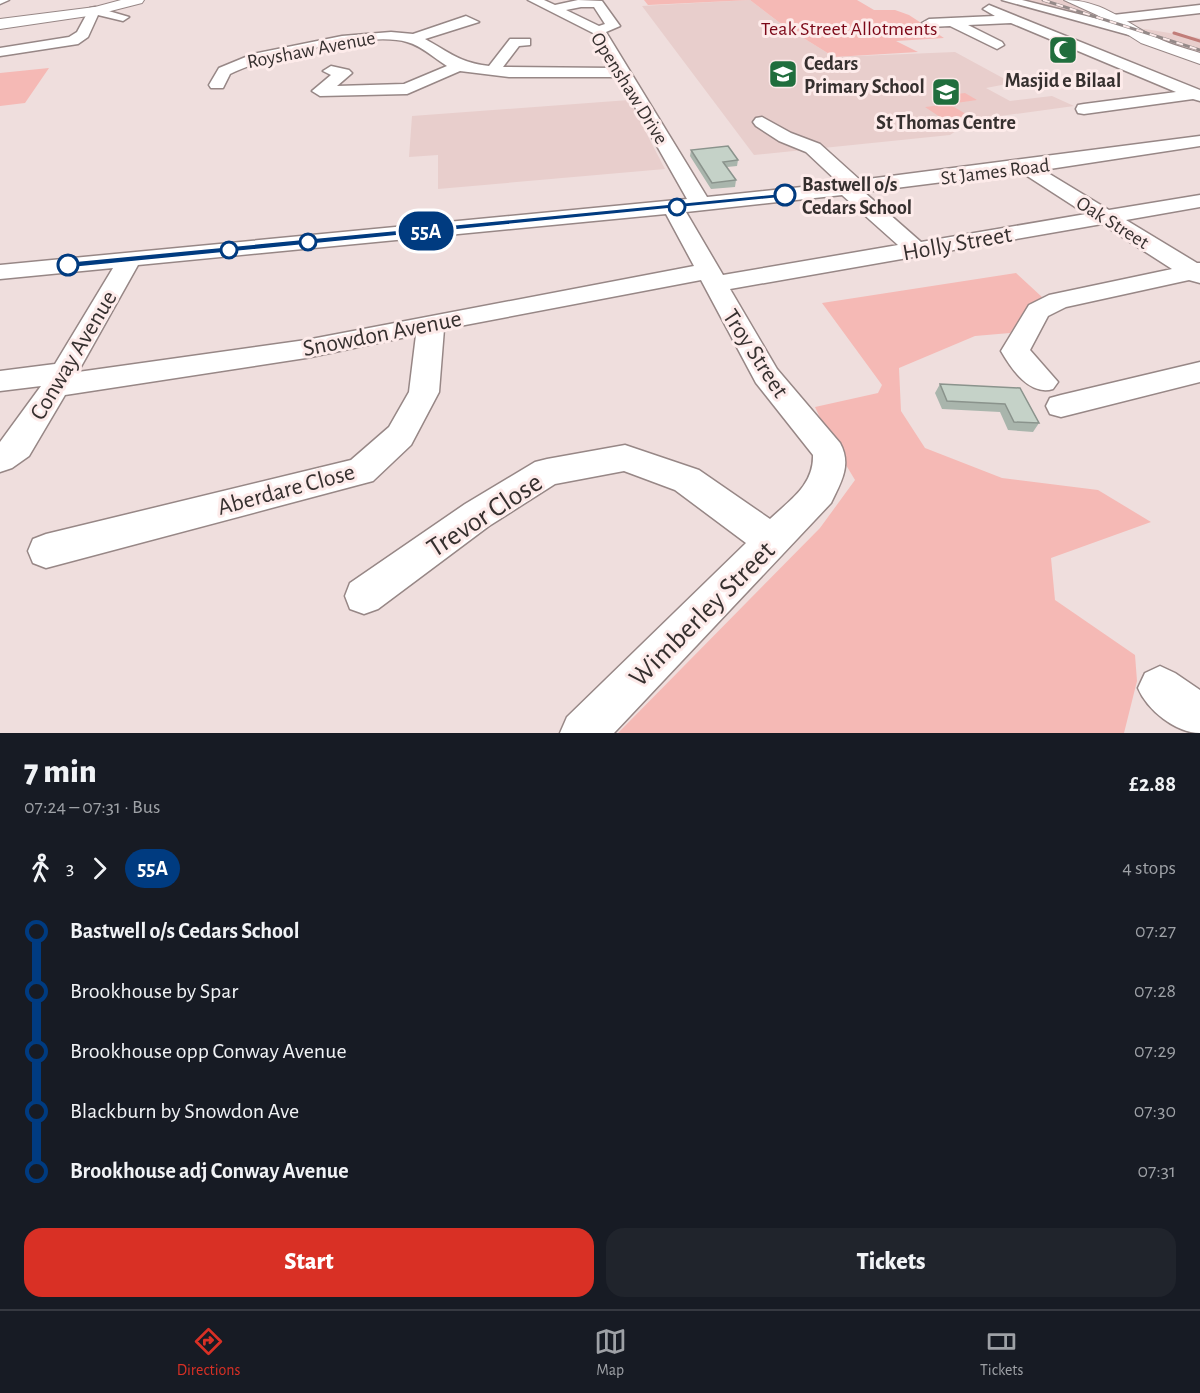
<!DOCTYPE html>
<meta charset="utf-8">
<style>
body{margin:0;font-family:"Alegreya Sans",sans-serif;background:#20242c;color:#f1f3f6;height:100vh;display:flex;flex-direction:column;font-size:22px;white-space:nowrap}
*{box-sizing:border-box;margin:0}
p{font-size:20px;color:#9ea1a6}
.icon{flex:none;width:33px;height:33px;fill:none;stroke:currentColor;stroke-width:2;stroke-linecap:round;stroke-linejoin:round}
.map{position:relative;height:733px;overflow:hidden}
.details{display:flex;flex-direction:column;background:#171b24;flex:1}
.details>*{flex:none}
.badge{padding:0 12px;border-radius:20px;font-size:21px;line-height:39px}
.map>.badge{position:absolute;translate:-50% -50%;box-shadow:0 0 0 3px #fff}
.legs{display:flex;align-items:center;gap:9px;height:66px;padding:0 24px;font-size:20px}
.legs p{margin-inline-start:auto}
.overview{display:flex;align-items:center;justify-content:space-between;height:102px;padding:0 24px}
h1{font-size:33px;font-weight:800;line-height:45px}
.primary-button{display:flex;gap:12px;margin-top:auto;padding:12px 24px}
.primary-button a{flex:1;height:69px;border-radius:18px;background:#d93025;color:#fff;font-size:24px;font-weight:800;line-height:69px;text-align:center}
.primary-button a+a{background:#20242c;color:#f1f3f6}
ul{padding:0 24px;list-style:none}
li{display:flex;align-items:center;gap:21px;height:60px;font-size:22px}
li i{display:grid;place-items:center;width:9px;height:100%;margin:0 8px;background:currentColor}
li i::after{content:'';width:15px;height:15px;margin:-8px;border:4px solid;border-radius:50%;background:#171b24}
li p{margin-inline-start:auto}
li:first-child i{background:linear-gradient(#0000 50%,currentColor 0)}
li:last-child i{background:linear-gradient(currentColor 50%,#0000 0)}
.dock{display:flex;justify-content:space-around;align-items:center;height:84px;border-top:2px solid #363941;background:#171b24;font-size:16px;color:#9ea1a6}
.dock a{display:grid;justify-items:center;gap:3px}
.dock .selected{color:#d93025}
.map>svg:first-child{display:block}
</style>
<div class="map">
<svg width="1200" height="733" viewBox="0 0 1200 733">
<rect width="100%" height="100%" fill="#efdedd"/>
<path fill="#e8cecc" d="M 750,0 L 784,26 L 834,57 L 955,52 L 1012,83 L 986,88 L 1010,101 L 1052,96 L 1074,106 L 993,117 L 1001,123 L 959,129 L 950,135 L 754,155 L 642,6 Z
M 1017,0 L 1062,0 L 1085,8 L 1112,25 Z
M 1145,29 L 1200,38 L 1200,54 L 1138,31 Z
M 629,100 L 665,169 L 438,189 L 438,155 L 409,157 L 412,116 Z"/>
<path fill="#f5b9b5" d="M 644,0 L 857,0 L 874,10 L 895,10 L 909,15 L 944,38 L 896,41 L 918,52 L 834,57 L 784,26 L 750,0 L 648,5 Z
M 49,68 L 25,103 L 0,106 L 0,73 Z
M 965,93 L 977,100 L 949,104 L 971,117 L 946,121 L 925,107 L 943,105 L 931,97 Z
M 1016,273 L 1042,297 L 1029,307 L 1010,333 L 975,336 L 899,368 L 901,411 L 925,448 L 1002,478 L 1098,490 L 1151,522 L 1051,558 L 1055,600 L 1135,655 L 1137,681 L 1124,733 L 618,733 L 820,528 L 855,480 L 828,435 L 815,407 L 878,393 L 882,385 L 822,303 Z"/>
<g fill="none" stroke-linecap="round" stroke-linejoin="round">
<path stroke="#c17d79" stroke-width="3" d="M 1174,33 L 1200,41"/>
<g stroke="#978786" stroke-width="3">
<path id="minor" d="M 0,0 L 9,0 L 0,4 Z
M 528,0 L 544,0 L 555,5 L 578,0 L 602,1 L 620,26 L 606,32 L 707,197 L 839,183 L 806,152 L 779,141 L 756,126 L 753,122 L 756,118 L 762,117 L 791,133 L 820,144 L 860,180 L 1200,136 L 1200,146 L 1043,170 L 1109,210 L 1200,195 L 1200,207 L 1126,220 L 1197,263 L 1200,263 L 1200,283 L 1189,280 L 1066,307 L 1048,316 L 1030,350 L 1058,382 L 1053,389 C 1030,396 1012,370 1001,351 L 1029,305 L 1049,295 L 1172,269 L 1102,224 L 730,289 L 777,369 L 840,443 C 852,465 841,482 831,503 L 614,733 L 560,733 L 567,717 L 746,543 L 675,490 L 624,471 L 555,484 L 489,526 L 378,609 L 364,614 L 350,609 L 345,596 L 350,583 L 465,504 L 535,462 L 547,459 L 625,445 L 699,470 L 770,519 C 790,500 814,485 813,455 L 756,383 L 701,280 L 444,329 L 439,392 L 411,445 L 373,481 L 46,568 L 33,563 L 28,551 L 33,539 L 46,534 L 351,460 L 389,427 L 409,392 L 416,335 L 306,358 L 65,395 L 29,456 L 12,468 L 0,472 L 0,442 L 41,386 L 0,391 L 0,371 L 55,364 L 113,268 L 0,279 L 0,265 L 687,199 L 618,77 L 509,77 L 460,71 L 407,94 L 320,96 L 312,91 L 331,75 L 323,71 L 331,66 L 349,70 L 352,73 L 337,86 L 404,84 L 447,66 C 434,58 422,46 407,42 C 371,31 264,56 230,74 L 223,88 L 211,88 L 209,85 L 219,68 L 253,54 L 342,36 L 391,32 L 413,34 L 466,16 L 479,22 L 425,39 C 449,52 460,63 489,66 L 510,39 L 530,39 L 530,45 L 519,46 L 503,67 L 613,68 L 593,33 ZM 581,7 L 594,7 L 605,24 L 599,26 L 566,10 ZM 1021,172 L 1086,214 L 921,242 L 864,192 ZM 842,195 L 898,245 L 723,275 L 686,212 ZM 666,214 L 694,266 L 306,340 L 78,372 L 138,265 Z
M 1002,0 L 1022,0 L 1134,28 L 1136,31 L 1129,35 Z
M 989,5 L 1200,90 L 1200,101 L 1193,99 L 1084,114 L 1078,113 L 1076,109 L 1078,105 L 1084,104 L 1176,92 L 1011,23 L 968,25 L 1002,42 L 1004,45 L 997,49 L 950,26 L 929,27 L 922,23 L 929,19 L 995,16 L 983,9 Z
M 1200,5 L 1200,13 L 1113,23 L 1107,19 L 1113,15 Z
M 95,7 L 129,17 L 123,21 L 98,15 L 88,37 L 78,44 L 0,56 L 0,48 L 69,37 L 77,32 L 90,8 Z
M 1200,362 L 1200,382 L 1061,417 L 1050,414 L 1046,406 L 1050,398 L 1061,395 Z
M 1160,666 L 1175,673 L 1200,690 L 1200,733 C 1176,733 1147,710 1138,688 L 1145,673 Z"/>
</g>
<g stroke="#978786" stroke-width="2">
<path id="major" d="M 121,0 L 144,0 L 142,3 L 95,15 L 0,29 L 0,19 L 95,7 Z"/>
</g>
<g stroke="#978786" stroke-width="2">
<path id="highway" d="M 1064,0 C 1101,0 1120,19 1151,35 C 1166,43 1184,48 1200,53 L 1200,64 L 1141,43 L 1097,15 Z"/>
</g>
<use href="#minor" fill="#fff" fill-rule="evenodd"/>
<use href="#major" fill="#fff" fill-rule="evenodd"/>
<use href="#highway" fill="#fff" fill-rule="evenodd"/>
<g stroke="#958a89" stroke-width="3">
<path id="rail" d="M 1043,0 L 1200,50"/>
</g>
<use href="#rail" stroke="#fdebea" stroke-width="2" stroke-dasharray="7" stroke-linecap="butt"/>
</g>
<path fill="#a9b5ac" d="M 691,150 L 738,160 L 737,166 L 727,167 L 736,180 L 735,187 L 711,189 L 690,156 Z
M 940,384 L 1020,388 L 1039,423 L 1033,432 L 1008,430 L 1000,412 L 942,409 L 935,393 Z"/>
<path fill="#c5d2c8" stroke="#8a938c" stroke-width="1.5" d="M 728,146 L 738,160 L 723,162 L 736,180 L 712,183 L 691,150 Z
M 940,384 L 1020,388 L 1039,423 L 1014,422 L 1005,404 L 947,401 Z"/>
<path fill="#003b80" stroke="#fff" stroke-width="1.5" d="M 785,193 L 788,197 L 68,268 L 63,265 L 68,262 Z"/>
<defs>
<g id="mosque-square" transform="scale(1.5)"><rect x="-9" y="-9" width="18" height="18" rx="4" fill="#206e3d" stroke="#fdebea"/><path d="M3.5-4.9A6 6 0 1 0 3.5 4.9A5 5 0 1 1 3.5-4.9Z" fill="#fff"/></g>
<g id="school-square" transform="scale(1.5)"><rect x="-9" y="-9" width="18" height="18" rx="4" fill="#206e3d" stroke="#fdebea"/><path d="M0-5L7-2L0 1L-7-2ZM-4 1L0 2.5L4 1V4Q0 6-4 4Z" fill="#fff"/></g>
</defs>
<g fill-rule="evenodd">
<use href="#mosque-square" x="1063" y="50"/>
<use href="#school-square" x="783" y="74"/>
<use href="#school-square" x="946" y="92"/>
</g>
<g fill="#fff" stroke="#003b80" stroke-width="3">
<circle cx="785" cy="195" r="10"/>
<circle cx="677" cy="207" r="8"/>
<circle cx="308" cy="242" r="8"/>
<circle cx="229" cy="250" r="8"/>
<circle cx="68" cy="265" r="10"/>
</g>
<g text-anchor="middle" stroke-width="6" stroke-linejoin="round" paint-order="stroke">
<g font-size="20" fill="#7b0717" stroke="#fdebea">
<text x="849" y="35">Teak Street Allotments</text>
</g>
<g font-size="20" fill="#36302f" stroke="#fdebea">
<text transform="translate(311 49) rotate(-11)" y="7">Royshaw Avenue</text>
<text transform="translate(630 88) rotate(58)" y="7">Openshaw Drive</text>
<text transform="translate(995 171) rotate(-7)" y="7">St James Road</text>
<text transform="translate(1113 222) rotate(32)" y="7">Oak Street</text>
</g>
<g font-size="20" font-weight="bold" fill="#36302f" stroke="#fdebea">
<text x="804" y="70" text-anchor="start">Cedars<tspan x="804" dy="23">Primary School</tspan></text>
<text x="1063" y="87">Masjid e Bilaal</text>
<text x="946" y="129">St Thomas Centre</text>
</g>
<g font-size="20" font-weight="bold" fill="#36302f" stroke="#fdebea" text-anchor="start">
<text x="802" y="191">Bastwell o/s<tspan x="802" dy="23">Cedars School</tspan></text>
</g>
<g font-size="24" fill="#36302f" stroke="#fdebea">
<text transform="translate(957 243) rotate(-10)" y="8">Holly Street</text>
<text transform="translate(382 333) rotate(-11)" y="8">Snowdon Avenue</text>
<text transform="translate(756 353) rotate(57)" y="8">Troy Street</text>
<text transform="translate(73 355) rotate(-59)" y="8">Conway Avenue</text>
<text transform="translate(286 489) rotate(-15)" y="8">Aberdare Close</text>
</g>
<g font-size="28" fill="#36302f" stroke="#fdebea">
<text transform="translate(484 514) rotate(-33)" y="10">Trevor Close</text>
<text transform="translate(701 613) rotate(-45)" y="10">Wimberley Street</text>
</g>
</g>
</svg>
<b class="badge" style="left:426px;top:231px;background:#003b80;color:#fff">55A</b>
</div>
<section class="details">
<div class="overview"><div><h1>7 min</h1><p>07:24 – 07:31 · Bus</p></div><b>£2.88</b></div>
<div class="legs"><svg class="icon" aria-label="walk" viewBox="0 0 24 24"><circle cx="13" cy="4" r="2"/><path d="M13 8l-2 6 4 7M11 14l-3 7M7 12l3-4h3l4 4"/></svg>3<svg class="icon" aria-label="forward" viewBox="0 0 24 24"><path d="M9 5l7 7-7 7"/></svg><b class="badge" style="background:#003b80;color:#fff">55A</b><p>4 stops</p></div>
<ul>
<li><i style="color:#003b80"></i><b>Bastwell o/s Cedars School</b><p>07:27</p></li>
<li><i style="color:#003b80"></i><span>Brookhouse by Spar</span><p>07:28</p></li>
<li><i style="color:#003b80"></i><span>Brookhouse opp Conway Avenue</span><p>07:29</p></li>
<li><i style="color:#003b80"></i><span>Blackburn by Snowdon Ave</span><p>07:30</p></li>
<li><i style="color:#003b80"></i><b>Brookhouse adj Conway Avenue</b><p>07:31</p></li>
</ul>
<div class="primary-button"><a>Start</a><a>Tickets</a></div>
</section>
<nav class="dock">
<a class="selected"><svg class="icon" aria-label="directions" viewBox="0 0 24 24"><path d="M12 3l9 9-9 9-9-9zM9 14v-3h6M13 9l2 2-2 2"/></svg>Directions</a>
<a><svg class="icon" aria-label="map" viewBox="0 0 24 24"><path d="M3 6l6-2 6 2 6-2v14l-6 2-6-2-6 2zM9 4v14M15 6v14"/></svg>Map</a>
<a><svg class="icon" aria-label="tickets" viewBox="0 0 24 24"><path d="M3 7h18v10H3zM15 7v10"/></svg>Tickets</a>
</nav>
